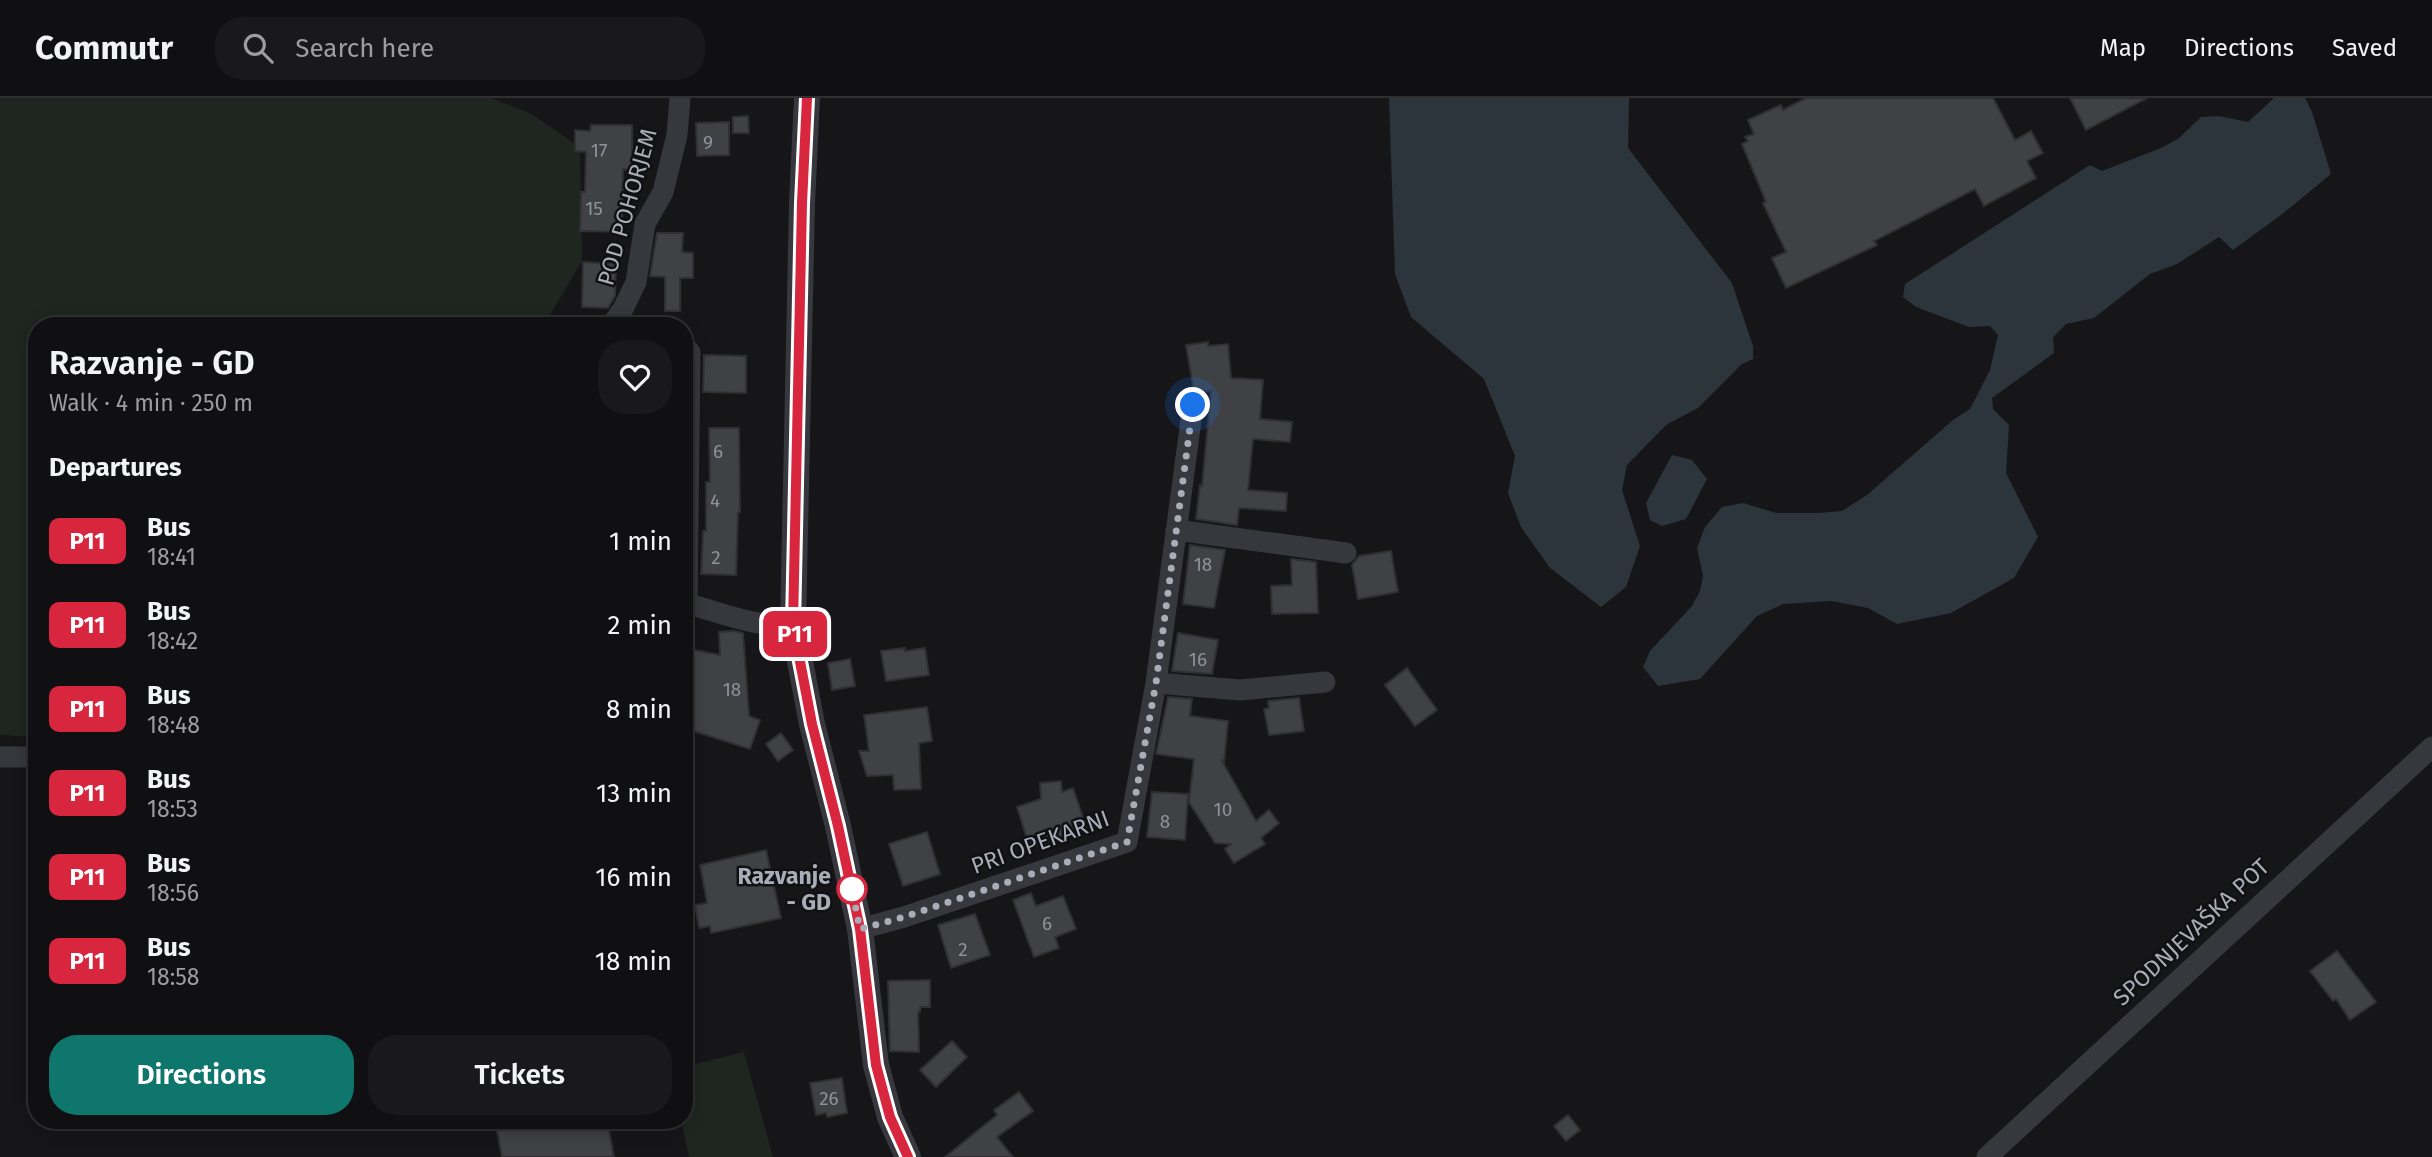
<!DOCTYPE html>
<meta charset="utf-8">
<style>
body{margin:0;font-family:"Fira Sans",sans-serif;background:#19191b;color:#f1f3f6;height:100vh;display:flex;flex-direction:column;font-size:26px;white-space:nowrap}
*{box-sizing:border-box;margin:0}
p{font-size:23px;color:#9c9d9f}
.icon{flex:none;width:38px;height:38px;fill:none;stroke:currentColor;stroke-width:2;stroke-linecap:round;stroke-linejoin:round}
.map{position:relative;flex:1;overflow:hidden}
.panel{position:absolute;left:28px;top:219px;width:665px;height:812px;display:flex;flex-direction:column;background:#101012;border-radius:28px;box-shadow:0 4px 18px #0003,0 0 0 2px #303032}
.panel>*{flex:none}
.badge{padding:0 14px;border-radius:10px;font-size:24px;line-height:46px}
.you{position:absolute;width:35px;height:35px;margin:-18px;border:5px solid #fff;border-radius:50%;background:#1a73e8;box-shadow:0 0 0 10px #1a73e833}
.map>.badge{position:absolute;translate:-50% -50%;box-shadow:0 0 0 4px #fff}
h2{padding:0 21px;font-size:26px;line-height:63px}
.round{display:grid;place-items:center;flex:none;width:74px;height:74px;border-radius:28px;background:#19191b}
.headline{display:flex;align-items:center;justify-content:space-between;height:119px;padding:0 21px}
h1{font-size:33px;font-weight:600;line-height:52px}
.cta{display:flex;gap:14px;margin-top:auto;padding:14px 21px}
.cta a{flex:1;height:80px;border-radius:28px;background:#0f766e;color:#fff;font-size:28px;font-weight:600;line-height:80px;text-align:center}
.cta a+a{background:#19191b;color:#f1f3f6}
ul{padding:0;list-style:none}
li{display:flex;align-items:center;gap:21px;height:84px;padding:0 21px}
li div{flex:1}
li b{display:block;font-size:26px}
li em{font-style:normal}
li .badge{min-width:77px;font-weight:700;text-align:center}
header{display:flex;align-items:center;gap:42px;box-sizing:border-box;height:98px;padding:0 35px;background:#101012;border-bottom:2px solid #303032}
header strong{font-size:33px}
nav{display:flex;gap:38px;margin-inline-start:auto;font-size:24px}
.search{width:490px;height:63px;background:#19191b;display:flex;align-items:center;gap:18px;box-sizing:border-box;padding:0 24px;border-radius:28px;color:#9c9d9f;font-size:26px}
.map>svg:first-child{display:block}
</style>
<header>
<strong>Commutr</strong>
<div class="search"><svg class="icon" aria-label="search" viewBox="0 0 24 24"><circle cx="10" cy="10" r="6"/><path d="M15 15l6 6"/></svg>Search here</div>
<nav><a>Map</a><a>Directions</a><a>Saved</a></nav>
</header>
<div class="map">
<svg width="2432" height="1059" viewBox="0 0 2432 1059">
<rect width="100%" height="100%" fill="#161618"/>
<path fill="#1e261f" d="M 0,0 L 491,0 L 530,15 L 580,49 L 582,163 L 544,227 L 37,228 L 37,639 L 0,637 Z
M 744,954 L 773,1059 L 689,1059 L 681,1022 L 684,1022 L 684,969 Z"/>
<path fill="#2c353c" d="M 1389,0 L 1629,0 L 1628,50 L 1732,185 L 1753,248 L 1753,261 L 1742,266 L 1698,310 L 1666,327 L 1627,367 L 1622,392 L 1640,448 L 1626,489 L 1601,509 L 1550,470 L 1521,429 L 1508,395 L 1515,358 L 1484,281 L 1411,219 L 1395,176 Z
M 2274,0 L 2305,0 L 2312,14 L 2331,76 L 2281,117 L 2233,152 L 2219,139 L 2177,166 L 2150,176 L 2094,220 L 2066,226 L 2053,239 L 2054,255 L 1992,300 L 1993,311 L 2009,327 L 2006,375 L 2038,439 L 2014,480 L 1951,515 L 1897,526 L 1868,510 L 1832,503 L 1783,506 L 1757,518 L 1700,581 L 1658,588 L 1643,569 L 1650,553 L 1692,508 L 1700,493 L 1703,478 L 1697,450 L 1705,429 L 1722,409 L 1743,405 L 1776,415 L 1818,415 L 1842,413 L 1867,397 L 1953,322 L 1970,311 L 1990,272 L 1998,237 L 1990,228 L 1969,229 L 1916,209 L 1903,199 L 1905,186 L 2090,67 L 2102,73 L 2161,50 L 2178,41 L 2201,19 L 2219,18 L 2248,24 Z
M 1672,357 L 1692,362 L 1707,381 L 1686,421 L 1662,428 L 1650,422 L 1646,405 Z"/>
<path fill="#404145" stroke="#303034" stroke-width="2" d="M 1806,0 L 1993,0 L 2015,42 L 2031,33 L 2043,55 L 2027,63 L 2036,80 L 1984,108 L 1975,91 L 1874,143 L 1877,147 L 1786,190 L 1772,160 L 1786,154 L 1763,105 L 1766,104 L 1742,46 L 1748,43 L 1745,39 L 1754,36 L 1748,22 L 1781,7 L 1783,12 Z
M 2070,0 L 2147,0 L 2086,32 Z
M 748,18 L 749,35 L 733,35 L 733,19 Z
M 729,24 L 729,57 L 697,58 L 696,25 Z
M 591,27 L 632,27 L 632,73 L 623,71 L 622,134 L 580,133 L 581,94 L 585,94 L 586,54 L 575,53 L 575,32 L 590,33 Z
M 657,135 L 683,135 L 682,154 L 693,155 L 693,180 L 680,180 L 680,213 L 665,213 L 665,179 L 650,178 Z
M 583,164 L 616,166 L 615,198 L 608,210 L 582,209 Z
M 1208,244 L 1208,248 L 1228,246 L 1231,280 L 1263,282 L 1260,321 L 1292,324 L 1290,344 L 1253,341 L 1248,392 L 1287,395 L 1286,413 L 1239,410 L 1237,427 L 1196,421 L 1200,387 L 1202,388 L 1211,293 L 1194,294 L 1186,247 Z
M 704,257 L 746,258 L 746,295 L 703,294 Z
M 709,330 L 739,330 L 740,414 L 738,414 L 736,477 L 701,476 L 703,433 L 706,433 L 706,384 L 710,384 Z
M 1190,447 L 1225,452 L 1214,510 L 1183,506 Z
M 1391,453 L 1398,494 L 1358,501 L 1352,467 L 1359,458 Z
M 1291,461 L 1316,464 L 1318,515 L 1272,516 L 1271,488 L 1292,487 Z
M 733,533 L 743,535 L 749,618 L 760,622 L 750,651 L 684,630 L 684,550 L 720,557 L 719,534 Z
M 1178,535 L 1218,542 L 1212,576 L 1172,573 Z
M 905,550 L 905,553 L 925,550 L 929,577 L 886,583 L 881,553 Z
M 850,561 L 855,588 L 832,592 L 828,565 Z
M 1407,570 L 1437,612 L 1415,628 L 1385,587 Z
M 1168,599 L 1192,601 L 1190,618 L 1228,623 L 1224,664 L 1222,663 L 1256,723 L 1269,712 L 1279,725 L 1261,740 L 1265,746 L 1234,765 L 1225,751 L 1231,746 L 1215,745 L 1189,704 L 1194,661 L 1156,656 Z
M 1299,600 L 1304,633 L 1269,637 L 1264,611 L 1269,610 L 1268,603 Z
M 927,609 L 932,643 L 919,645 L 921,691 L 894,692 L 893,677 L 867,678 L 859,653 L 869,653 L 864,617 Z
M 781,635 L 793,652 L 778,663 L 766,646 Z
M 1061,683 L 1062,694 L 1073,690 L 1087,731 L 1030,750 L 1017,709 L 1041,701 L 1040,685 Z
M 1152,694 L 1188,696 L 1185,742 L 1147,739 Z
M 927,734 L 940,776 L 903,788 L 889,746 Z
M 766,752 L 781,820 L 711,835 L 710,828 L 699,830 L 695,807 L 707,805 L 700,767 Z
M 1031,795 L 1036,808 L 1063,798 L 1076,831 L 1055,839 L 1059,850 L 1034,859 L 1013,802 Z
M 975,816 L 990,857 L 951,870 L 938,827 Z
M 2337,853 L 2376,904 L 2350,922 L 2336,901 L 2333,903 L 2310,873 Z
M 930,882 L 930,909 L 920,909 L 920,914 L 918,914 L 919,954 L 890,953 L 888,883 Z
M 952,943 L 967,959 L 936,989 L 920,972 Z
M 842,980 L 847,1015 L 827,1019 L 826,1015 L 816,1017 L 810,985 Z
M 1019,994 L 1033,1013 L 997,1039 L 1013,1059 L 945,1059 L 997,1017 L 994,1012 Z
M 1568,1017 L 1580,1032 L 1566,1043 L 1554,1028 Z
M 495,1022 L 607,1022 L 614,1059 L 502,1059 Z"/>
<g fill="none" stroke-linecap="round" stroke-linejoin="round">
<path stroke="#37383d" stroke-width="21" d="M 611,228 L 623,211 L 636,184 L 645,126 L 663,94 L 677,37 L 680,0
M 684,248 L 690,254 L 687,506
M 1176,432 L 1346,455
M 684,505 C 721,514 755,530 793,527
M 1156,585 L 1240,592 L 1325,584
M 0,659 L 37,659
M 860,831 L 904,819 L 1127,744 L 1156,585 L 1193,307
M 1987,1059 L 2432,649"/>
<path stroke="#37383d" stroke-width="26" d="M 807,0 L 802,105 L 793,527 L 812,626 L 838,728 L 860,831 L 876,967 L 890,1019 L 908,1059"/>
</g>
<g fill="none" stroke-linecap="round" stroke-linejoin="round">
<g stroke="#fff" stroke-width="16">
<path id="line" d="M 807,0 L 802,105 L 793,527 L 812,626 L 838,728 L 860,831 L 876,967 L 890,1019 L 908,1059"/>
</g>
<use href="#line" stroke="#d7263d" stroke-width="10"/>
<path stroke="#a8adb8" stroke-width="7" stroke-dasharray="0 12.6" d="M 852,791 L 850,782 L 860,831 L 904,819 L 1127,744 L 1156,585 L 1193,307"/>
</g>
<circle fill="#fff" stroke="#d7263d" stroke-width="3.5" cx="852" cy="791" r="14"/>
<g text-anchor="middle" stroke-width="5" stroke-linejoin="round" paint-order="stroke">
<g font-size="19" fill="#8e929b">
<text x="708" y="51">9</text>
<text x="599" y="59">17</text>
<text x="594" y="117">15</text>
<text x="718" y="360">6</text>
<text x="715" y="409">4</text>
<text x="716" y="466">2</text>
<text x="1203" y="473">18</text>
<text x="1198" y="568">16</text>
<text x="732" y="598">18</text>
<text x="1223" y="718">10</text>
<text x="1165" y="730">8</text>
<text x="1047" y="832">6</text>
<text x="963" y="858">2</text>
<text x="829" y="1007">26</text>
</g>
<g font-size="23" fill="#a8adb8" stroke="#111113">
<text transform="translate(627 109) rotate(-74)" y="8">POD POHORJEM</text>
<text transform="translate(1040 744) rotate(-20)" y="8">PRI OPEKARNI</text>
<text transform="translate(2191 834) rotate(-43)" y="8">SPODNJEVAŠKA POT</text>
</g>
<g font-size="23" font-weight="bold" fill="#a8adb8" stroke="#111113" text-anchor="end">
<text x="831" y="786">Razvanje<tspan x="831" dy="26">- GD</tspan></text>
</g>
</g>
</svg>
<div class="you" style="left:1193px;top:307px"></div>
<b class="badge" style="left:795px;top:536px;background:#d7263d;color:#fff">P11</b>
<section class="panel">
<div class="headline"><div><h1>Razvanje - GD</h1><p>Walk · 4 min · 250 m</p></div><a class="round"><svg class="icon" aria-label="heart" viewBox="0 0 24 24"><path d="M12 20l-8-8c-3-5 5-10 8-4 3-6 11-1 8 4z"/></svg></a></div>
<h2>Departures</h2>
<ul>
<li><span class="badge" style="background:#d7263d;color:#fff">P11</span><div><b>Bus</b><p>18:41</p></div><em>1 min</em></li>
<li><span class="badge" style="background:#d7263d;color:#fff">P11</span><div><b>Bus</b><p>18:42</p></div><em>2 min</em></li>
<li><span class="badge" style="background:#d7263d;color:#fff">P11</span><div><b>Bus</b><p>18:48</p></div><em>8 min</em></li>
<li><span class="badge" style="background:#d7263d;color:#fff">P11</span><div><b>Bus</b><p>18:53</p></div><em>13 min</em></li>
<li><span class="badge" style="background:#d7263d;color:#fff">P11</span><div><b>Bus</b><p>18:56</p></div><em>16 min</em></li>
<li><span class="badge" style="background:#d7263d;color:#fff">P11</span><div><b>Bus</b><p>18:58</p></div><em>18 min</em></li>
</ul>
<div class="cta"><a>Directions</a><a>Tickets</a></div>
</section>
</div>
